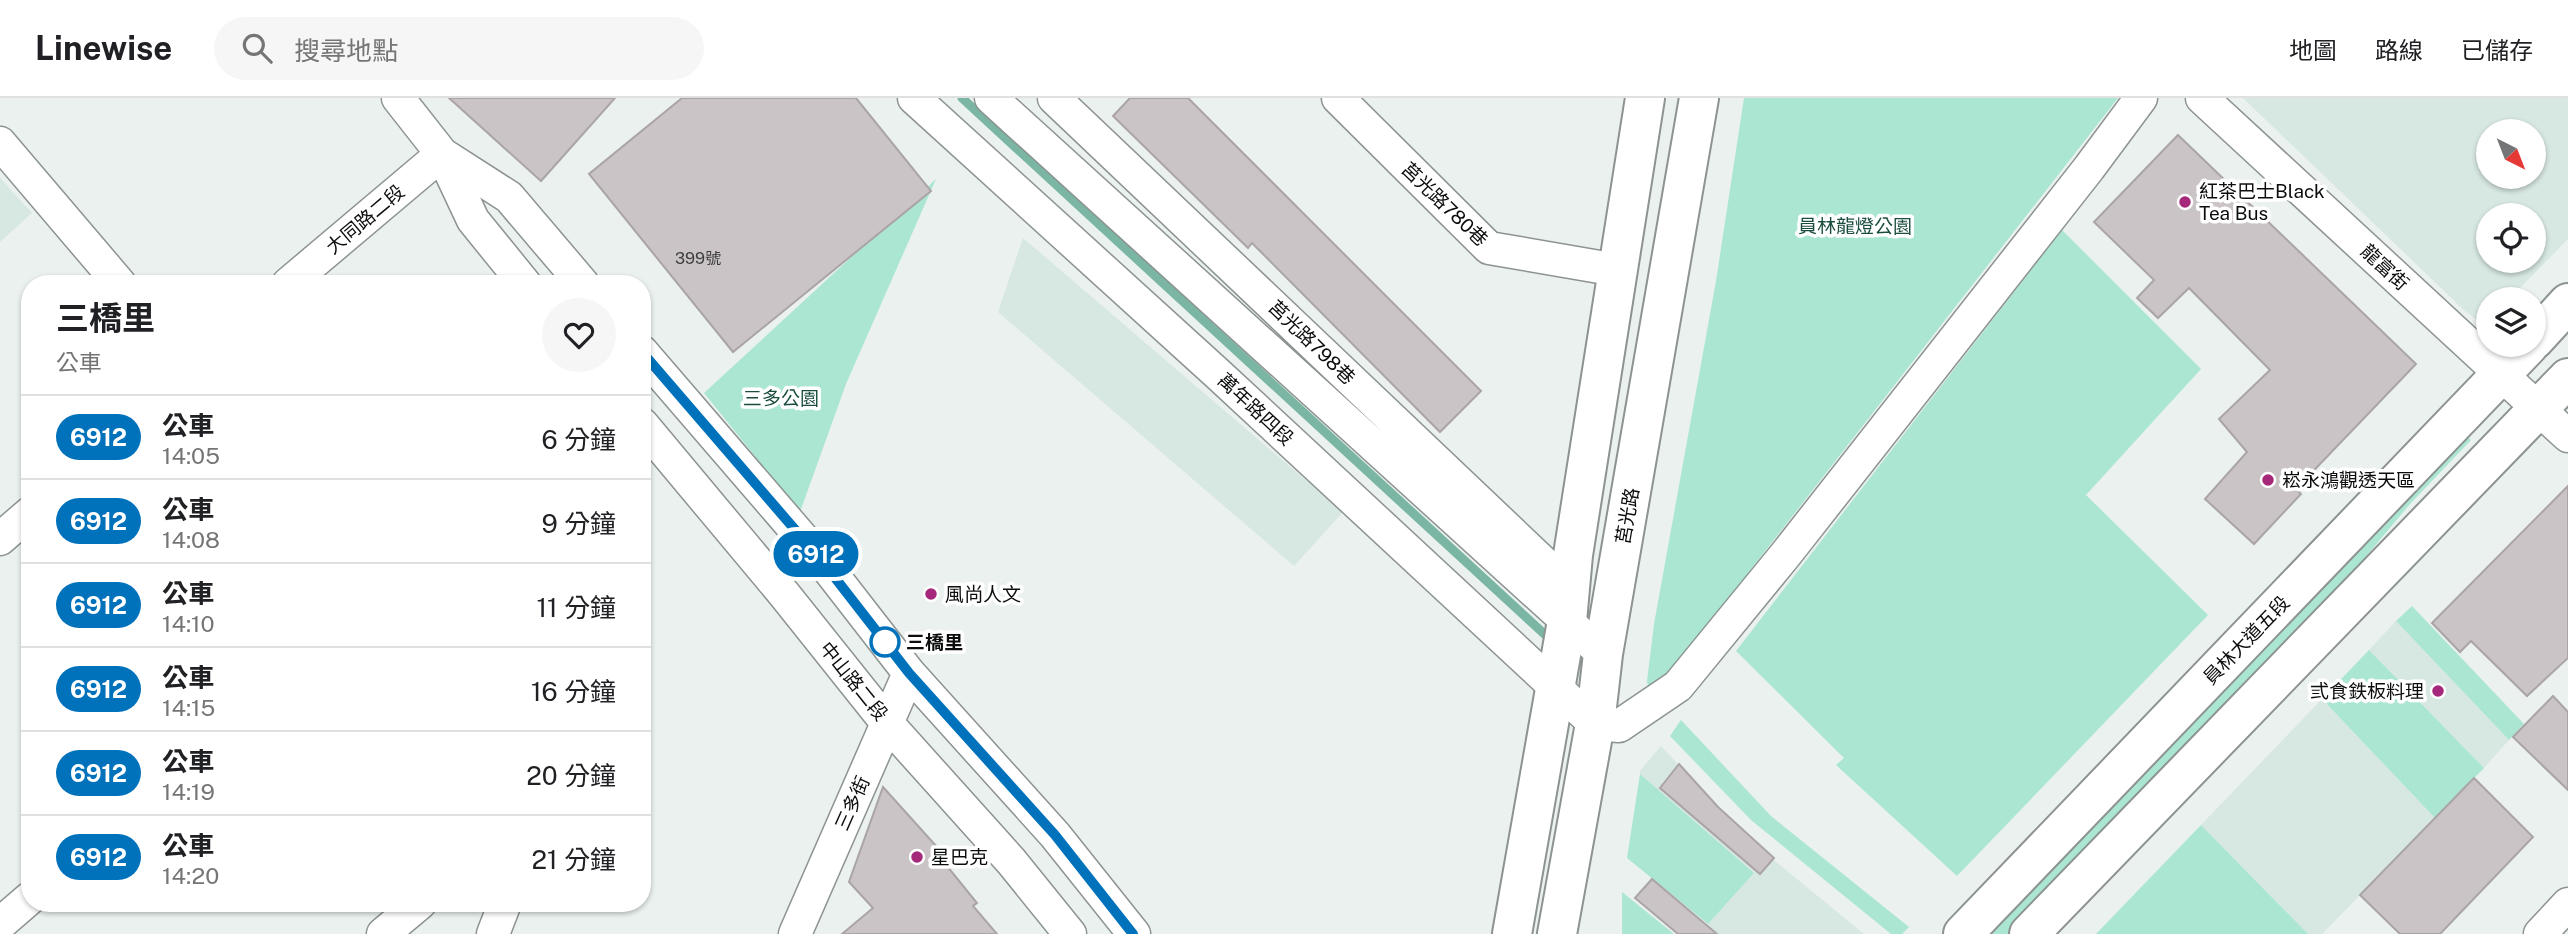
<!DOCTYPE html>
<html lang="zh-TW">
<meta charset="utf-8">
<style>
body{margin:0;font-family:"Public Sans","Noto Sans TC",sans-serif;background:#f6f6f6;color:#202124;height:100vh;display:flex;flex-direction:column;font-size:26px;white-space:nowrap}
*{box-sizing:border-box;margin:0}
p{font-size:23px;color:#757577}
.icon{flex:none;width:38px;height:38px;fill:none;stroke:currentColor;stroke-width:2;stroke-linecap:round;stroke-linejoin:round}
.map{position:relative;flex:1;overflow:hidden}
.drawer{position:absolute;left:21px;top:177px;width:630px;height:637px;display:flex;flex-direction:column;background:#fff;border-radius:28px;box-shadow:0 2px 5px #0004}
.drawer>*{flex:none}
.badge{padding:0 14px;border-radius:23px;font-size:24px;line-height:46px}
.needle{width:46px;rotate:138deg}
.fabs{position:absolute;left:2476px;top:21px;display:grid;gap:14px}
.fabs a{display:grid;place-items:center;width:70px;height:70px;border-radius:50%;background:#fff;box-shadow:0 2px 5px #0004;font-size:35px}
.map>.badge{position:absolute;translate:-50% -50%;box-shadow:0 0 0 4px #fff}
.round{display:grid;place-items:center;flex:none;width:74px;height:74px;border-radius:37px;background:#f6f6f6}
.head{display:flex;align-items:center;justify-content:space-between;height:119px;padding:0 35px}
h1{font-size:33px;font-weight:700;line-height:52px}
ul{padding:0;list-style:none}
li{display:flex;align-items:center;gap:21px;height:84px;padding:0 35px;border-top:2px solid #e0e0e0}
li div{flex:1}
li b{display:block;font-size:26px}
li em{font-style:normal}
li .badge{min-width:77px;font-weight:700;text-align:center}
header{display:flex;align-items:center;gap:42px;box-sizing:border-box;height:98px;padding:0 35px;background:#fff;border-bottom:2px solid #e0e0e0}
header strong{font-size:33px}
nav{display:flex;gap:38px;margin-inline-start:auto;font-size:24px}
.search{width:490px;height:63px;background:#f6f6f6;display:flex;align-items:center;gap:18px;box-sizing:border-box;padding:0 24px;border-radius:38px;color:#757577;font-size:26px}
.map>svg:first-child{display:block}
</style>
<header>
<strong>Linewise</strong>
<div class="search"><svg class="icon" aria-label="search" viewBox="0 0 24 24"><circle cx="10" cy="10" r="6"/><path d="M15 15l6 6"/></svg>搜尋地點</div>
<nav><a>地圖</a><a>路線</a><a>已儲存</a></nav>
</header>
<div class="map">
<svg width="2568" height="836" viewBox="0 0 2568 836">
<rect width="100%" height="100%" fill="#eaf1ef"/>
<path fill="#d7e7e1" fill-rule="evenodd" d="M 2243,0 L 2568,0 L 2568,141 L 2509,201 L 2488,201 L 2488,222 L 2484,227 L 2465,213 ZM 2488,33 L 2534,33 L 2534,79 L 2488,79 ZM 2488,117 L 2534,117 L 2534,163 L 2488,163 Z
M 0,80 L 32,115 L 0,144 Z
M 1023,140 L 1343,414 L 1294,468 L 998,214 Z
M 2396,523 L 2509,642 L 2484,670 L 2369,552 Z
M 2322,601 L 2435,720 L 2322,836 L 2308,836 L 2201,727 Z
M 1661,648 L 1747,740 L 1864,836 L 1699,836 L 1754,775 L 1640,676 L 1640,673 Z"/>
<path fill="#abe6d3" d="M 1744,0 L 2118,0 L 1650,601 L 1647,583 L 1654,526 L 1716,183 Z
M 936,81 L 846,286 L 800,414 L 704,295 Z
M 2062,132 L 2201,271 L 2086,397 L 2208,517 L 1957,778 L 1836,667 L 1844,660 L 1736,553 Z
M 2465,337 L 2471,342 L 2410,406 L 2347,481 L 2009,836 L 1984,836 Z
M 2412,508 L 2524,626 L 2509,642 L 2396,523 Z
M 2369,552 L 2484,670 L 2435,720 L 2322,601 Z
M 1681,622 L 1771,718 L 1909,829 L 1902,836 L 1891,836 L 1751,722 L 1670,638 Z
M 1640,676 L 1754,775 L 1708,826 L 1627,760 Z
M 2201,727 L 2308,836 L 2096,836 Z
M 1622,794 L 1674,836 L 1622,836 Z"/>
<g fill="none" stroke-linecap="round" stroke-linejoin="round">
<path stroke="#7ab6a3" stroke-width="9" d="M 962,0 L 1553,544"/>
</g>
<path fill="#cac4c7" stroke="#aaa4a7" stroke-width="2" d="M 449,0 L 615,0 L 541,83 Z
M 682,0 L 856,0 L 931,93 L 733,254 L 589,76 Z
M 1130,0 L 1188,0 L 1481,293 L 1440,334 L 1252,145 L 1248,150 L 1113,18 Z
M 2178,37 L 2416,266 L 2296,391 L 2301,396 L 2254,446 L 2205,401 L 2247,354 L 2219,321 L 2270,272 L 2189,190 L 2158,220 L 2137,200 L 2154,182 L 2094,124 Z
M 2568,388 L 2568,560 L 2527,598 L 2471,543 L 2460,554 L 2432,525 Z
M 2553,598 L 2568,614 L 2568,692 L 2513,639 Z
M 1679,666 L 1718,709 L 1774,760 L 1760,776 L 1660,690 Z
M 2474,680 L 2533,739 L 2440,836 L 2400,836 L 2360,797 Z
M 883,689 L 937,749 L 934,752 L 977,805 L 973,808 L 997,836 L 842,836 L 873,810 L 849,784 Z
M 1652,781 L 1717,836 L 1678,836 L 1635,800 Z"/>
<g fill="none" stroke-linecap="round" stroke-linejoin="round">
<g stroke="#8c9390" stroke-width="35">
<path id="minor" d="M 398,0 L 442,56 L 473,122 L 525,186
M 914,0 L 1219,277 L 1595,626 L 1619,628 L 1678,588 L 1786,456 L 2089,70 L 2141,0
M 991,0 L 1603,556
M 1054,0 L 1569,489
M 1338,0 L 1489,150 L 1617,172
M 2202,0 L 2568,338
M 0,45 L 120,186
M 442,56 L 509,99 L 583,186
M 288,186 L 442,56
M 642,254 L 822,463 L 909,575 L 1055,737 L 1134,836
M 642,326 L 784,496 L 887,625 L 1011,763 L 1070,836
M 0,441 L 30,415
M 0,826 L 30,800
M 383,836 L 420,805
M 493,836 L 505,805
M 795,836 L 909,575
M 2540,836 L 2568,806"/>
</g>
<g stroke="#8c9390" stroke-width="42">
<path id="major" d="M 2534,242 L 2568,205
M 1512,836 L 1567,523 L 1573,457 L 1645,0
M 1557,836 L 1595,626 L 1603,556 L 1699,0
M 1963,836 L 2529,247
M 2029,836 L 2568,280"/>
</g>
<use href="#minor" stroke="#fff" stroke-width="32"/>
<use href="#major" stroke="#fff" stroke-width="38"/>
</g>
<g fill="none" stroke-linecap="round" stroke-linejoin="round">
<g stroke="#fff" stroke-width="16">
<path id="line" d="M 642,254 L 822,463 L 909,575 L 1055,737 L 1133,836"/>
</g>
<use href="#line" stroke="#0072bc" stroke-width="10"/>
</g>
<g fill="#a6287a" stroke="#fff" stroke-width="2.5">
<circle cx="2185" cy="104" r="7"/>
<circle cx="2268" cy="382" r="7"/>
<circle cx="931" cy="496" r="7"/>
<circle cx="2438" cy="593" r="7"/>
<circle cx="917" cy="759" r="7"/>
</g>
<circle fill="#fff" stroke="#0072bc" stroke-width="3.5" cx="885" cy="544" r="14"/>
<g text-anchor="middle" stroke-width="7" stroke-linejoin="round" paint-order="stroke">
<g font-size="16" fill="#3b3b3b">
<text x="698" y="166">399號</text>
</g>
<g font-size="19" fill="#0b0d0c" stroke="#fff" text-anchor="start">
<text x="2199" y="100">紅茶巴士Black<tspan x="2199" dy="22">Tea Bus</tspan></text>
<text x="2282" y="389">崧永鴻觀透天區</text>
<text x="945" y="503">風尚人文</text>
<text x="2424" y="600" text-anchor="end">弎食鉄板料理</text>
<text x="931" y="766">星巴克</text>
</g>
<g font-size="19" fill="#0b0d0c" stroke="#fff">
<text transform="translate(1445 106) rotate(44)" y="7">莒光路780巷</text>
<text transform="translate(365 121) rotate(-40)" y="7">大同路二段</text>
<text transform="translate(2385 169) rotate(43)" y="7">龍富街</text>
<text transform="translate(1312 244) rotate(44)" y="7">莒光路798巷</text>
<text transform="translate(1256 311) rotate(43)" y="7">萬年路四段</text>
<text transform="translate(1627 418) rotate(-80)" y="7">莒光路</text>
<text transform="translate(2246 542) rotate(-46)" y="7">員林大道五段</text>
<text transform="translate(854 583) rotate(51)" y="7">中山路二段</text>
<text transform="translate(852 705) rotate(-66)" y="7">三多街</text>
</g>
<g font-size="19" fill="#1a4d3f" stroke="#fff">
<text x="1855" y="135">員林龍燈公園</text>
<text x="781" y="307">三多公園</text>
</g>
<g font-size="19" font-weight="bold" fill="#0b0d0c" stroke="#fff" text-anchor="start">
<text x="906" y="551">三橋里</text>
</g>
</g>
</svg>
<div class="fabs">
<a><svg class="needle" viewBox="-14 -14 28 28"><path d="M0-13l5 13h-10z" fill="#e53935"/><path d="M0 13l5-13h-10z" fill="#757577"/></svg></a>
<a><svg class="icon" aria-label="locate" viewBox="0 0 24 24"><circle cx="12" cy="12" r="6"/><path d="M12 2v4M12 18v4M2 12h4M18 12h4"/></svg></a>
<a><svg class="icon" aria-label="layers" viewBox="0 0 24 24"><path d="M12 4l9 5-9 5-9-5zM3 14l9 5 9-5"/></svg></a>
</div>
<b class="badge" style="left:816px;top:456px;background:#0072bc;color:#fff">6912</b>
<section class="drawer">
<div class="head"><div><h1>三橋里</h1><p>公車</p></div><a class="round"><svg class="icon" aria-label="heart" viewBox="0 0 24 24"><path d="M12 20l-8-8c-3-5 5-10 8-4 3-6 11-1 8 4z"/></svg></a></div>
<ul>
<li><span class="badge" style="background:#0072bc;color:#fff">6912</span><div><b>公車</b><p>14:05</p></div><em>6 分鐘</em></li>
<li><span class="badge" style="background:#0072bc;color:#fff">6912</span><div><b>公車</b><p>14:08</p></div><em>9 分鐘</em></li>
<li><span class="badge" style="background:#0072bc;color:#fff">6912</span><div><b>公車</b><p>14:10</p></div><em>11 分鐘</em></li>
<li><span class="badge" style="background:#0072bc;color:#fff">6912</span><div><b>公車</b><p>14:15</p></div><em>16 分鐘</em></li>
<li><span class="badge" style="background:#0072bc;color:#fff">6912</span><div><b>公車</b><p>14:19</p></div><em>20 分鐘</em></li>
<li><span class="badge" style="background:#0072bc;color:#fff">6912</span><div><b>公車</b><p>14:20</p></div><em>21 分鐘</em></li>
</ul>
</section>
</div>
